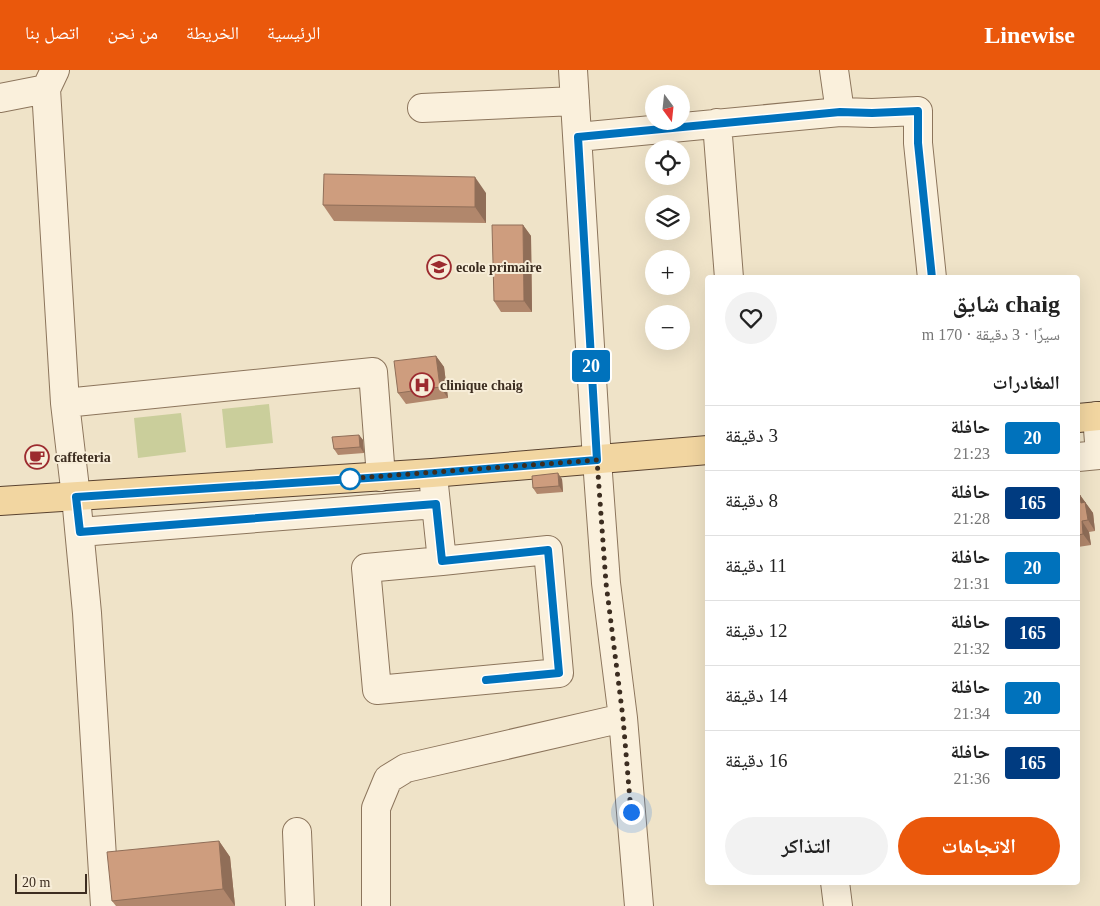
<!DOCTYPE html>
<html lang="ar">
<meta charset="utf-8">
<style>
body{margin:0;font-family:"Times New Roman","Noto Naskh Arabic",serif;background:#f2f2f2;color:#222;direction:rtl;height:100vh;display:flex;flex-direction:column;font-size:19px;white-space:nowrap}
*{box-sizing:border-box;margin:0}
p{font-size:16px;color:#767676}
.icon{flex:none;width:28px;height:28px;fill:none;stroke:currentColor;stroke-width:2;stroke-linecap:round;stroke-linejoin:round}
.map{position:relative;flex:1;overflow:hidden;direction:ltr}
.details{position:absolute;left:705px;top:205px;width:375px;height:610px;display:flex;flex-direction:column;background:#fff;border-radius:5px;box-shadow:0 5px 20px #0002;direction:rtl}
.details>*{flex:none}
.badge{padding:0 10px;border-radius:4px;font-size:18px;line-height:32px}
.needle{width:32px;rotate:165deg}
.controls{position:absolute;left:645px;top:15px;display:grid;gap:10px}
.controls a{display:grid;place-items:center;width:45px;height:45px;border-radius:50%;background:#fff;box-shadow:0 5px 20px #0002;font-size:25px}
.scale{position:absolute;left:15px;bottom:12px;width:72px;box-sizing:border-box;padding-left:5px;border:2px solid #3c2d20;border-top:0;font-size:14px;line-height:18px;white-space:nowrap;color:#3c2d20;-webkit-text-stroke:4px #f7edd8;paint-order:stroke}
.you{position:absolute;width:25px;height:25px;margin:-12px;border:4px solid #fff;border-radius:50%;background:#1a73e8;box-shadow:0 0 0 8px #1a73e833}
.map>.badge{position:absolute;translate:-50% -50%;box-shadow:0 0 0 2px #fff}
h2{padding:0 20px;font-size:19px;line-height:45px}
.round{display:grid;place-items:center;flex:none;width:52px;height:52px;border-radius:26px;background:#f2f2f2}
.head{display:flex;align-items:center;justify-content:space-between;height:85px;padding:0 20px}
h1{font-size:24px;font-weight:700;line-height:38px}
.cta{display:flex;gap:10px;margin-top:auto;padding:10px 20px}
.cta a{flex:1;height:58px;border-radius:30px;background:#ea580c;color:#fff;font-size:20px;font-weight:700;line-height:58px;text-align:center}
.cta a+a{background:#f2f2f2;color:#222}
ul{padding:0;list-style:none}
li{display:flex;align-items:center;gap:15px;height:65px;padding:0 20px;border-top:1px solid #e0e0e0}
li div{flex:1}
li b{display:block;font-size:19px}
li em{font-style:normal}
li .badge{min-width:55px;font-weight:700;text-align:center}
header{display:flex;align-items:center;gap:30px;box-sizing:border-box;height:70px;padding:0 25px;background:#ea580c;color:#fff}
header strong{font-size:24px}
nav{display:flex;gap:28px;margin-inline-start:auto;font-size:18px}
.map>svg:first-child{display:block}
</style>
<header>
<strong>Linewise</strong>
<nav><a>الرئيسية</a><a>الخريطة</a><a>من نحن</a><a>اتصل بنا</a></nav>
</header>
<div class="map">
<svg width="1100" height="836" viewBox="0 0 1100 836">
<rect width="100%" height="100%" fill="#efe3c8"/>
<path fill="#cace9b" d="M 269,334 L 273,373 L 226,378 L 222,339 Z
M 181,343 L 186,382 L 138,388 L 134,348 Z"/>
<g fill="none" stroke-linecap="round" stroke-linejoin="round">
<g stroke="#8c755c" stroke-width="30">
<path id="minor" d="M 55,0 L 46,19 L 65,333 L 76,427 L 87,543 L 105,836
M 573,0 L 597,390 L 606,513 L 623,648 L 639,836
M 834,0 L 840,42
M 0,28 L 46,19
M 422,38 L 575,31
M 717,53 L 729,208
M 578,67 L 840,42 L 872,43 L 918,41 L 918,73 L 932,208
M 65,333 L 373,302 L 381,407
M 1078,387 L 1100,385 L 1097,346
M 436,434 L 442,491 L 366,498 L 377,620 L 559,603 L 548,480 L 442,491
M 80,462 L 436,434 L 434,415
M 297,762 L 300,836
M 835,812 L 838,836
M 376,836 L 376,738 L 388,709 L 406,698 L 623,648"/>
</g>
<g stroke="#5a4330" stroke-width="30">
<path id="major" d="M 1078,348 L 1100,346
M 0,431 L 432,403 L 708,380"/>
</g>
<use href="#minor" stroke="#faf0dc" stroke-width="28"/>
<use href="#major" stroke="#f2d6a1" stroke-width="28"/>
</g>
<path fill="#b1876c" d="M 486,123 L 486,153 L 334,151 L 323,135 Z
M 523,155 L 531,166 L 532,242 L 501,242 L 494,231 Z
M 436,286 L 444,297 L 448,328 L 406,334 L 398,323 Z
M 359,365 L 363,370 L 364,383 L 338,385 L 334,379 Z
M 562,409 L 563,422 L 537,424 L 533,418 Z
M 1078,424 L 1078,425 L 1080,425 L 1093,443 L 1095,461 L 1089,462 L 1091,475 L 1078,477 Z
M 219,771 L 230,787 L 235,836 L 116,836 L 112,831 Z"/>
<path fill="#906e58" d="M 475,107 L 486,123 L 486,153 L 475,137 Z
M 523,155 L 531,166 L 532,242 L 524,231 Z
M 436,286 L 444,297 L 448,328 L 440,317 Z
M 359,365 L 363,370 L 364,383 L 360,377 Z
M 558,403 L 562,409 L 563,422 L 559,416 Z
M 1078,424 L 1080,428 L 1080,425 L 1093,443 L 1095,461 L 1088,450 L 1078,429 Z
M 1082,451 L 1089,462 L 1091,475 L 1083,464 Z
M 219,771 L 230,787 L 235,836 L 223,819 Z"/>
<path fill="#ce9d7e" stroke="#906e58" d="M 324,104 L 475,107 L 475,137 L 323,135 Z
M 492,155 L 523,155 L 524,231 L 494,231 Z
M 436,286 L 440,317 L 398,323 L 394,291 Z
M 359,365 L 360,377 L 334,379 L 332,367 Z
M 558,403 L 559,416 L 533,418 L 532,406 Z
M 1078,425 L 1080,425 L 1081,433 L 1085,432 L 1088,450 L 1082,451 L 1083,464 L 1078,465 Z
M 219,771 L 223,819 L 112,831 L 107,782 Z"/>
<g fill="none" stroke-linecap="round" stroke-linejoin="round">
<g stroke="#fff" stroke-width="11">
<path id="line" d="M 486,610 L 559,603 L 548,480 L 442,491 L 436,434 L 80,462 L 76,427 L 398,406 L 597,390 L 578,67 L 840,42 L 872,43 L 918,41 L 918,73 L 932,208"/>
</g>
<use href="#line" stroke="#0072bc" stroke-width="8"/>
<path stroke="#3c2d20" stroke-width="5" stroke-dasharray="0 9" d="M 350,409 L 343,409 L 597,390 L 606,513 L 623,648 L 631,742"/>
</g>
<defs>
<g id="school-ring" transform="scale(1.25)"><circle r="9.5" fill="#f7edd8" stroke="#9c2b2f" stroke-width="1.5"/><path d="M0-5L7-2L0 1L-7-2ZM-4 1L0 2.5L4 1V4Q0 6-4 4Z" fill="#9c2b2f"/></g>
<g id="hospital-ring" transform="scale(1.25)"><circle r="9.5" fill="#f7edd8" stroke="#9c2b2f" stroke-width="1.5"/><path d="M-5-5h3v3.5h4V-5h3V5h-3V1.5h-4V5h-3Z" fill="#9c2b2f"/></g>
<g id="cafe-ring" transform="scale(1.25)"><circle r="9.5" fill="#f7edd8" stroke="#9c2b2f" stroke-width="1.5"/><path d="M-5.5-4.5H6V0H3Q3 3.5 0 3.5H-2.5Q-5.5 3.5-5.5 0ZM3-3.2v2h1.7v-2ZM-6 4.5H4V6H-6Z" fill="#9c2b2f"/></g>
</defs>
<g fill-rule="evenodd">
<use href="#school-ring" x="439" y="197"/>
<use href="#hospital-ring" x="422" y="315"/>
<use href="#cafe-ring" x="37" y="387"/>
</g>
<circle fill="#fff" stroke="#0072bc" stroke-width="2.5" cx="350" cy="409" r="10"/>
<g text-anchor="middle" stroke-width="4" stroke-linejoin="round" paint-order="stroke">
<g font-size="14" font-weight="bold" fill="#3c2d20" stroke="#f7edd8" text-anchor="start">
<text x="456" y="202">ecole primaire</text>
<text x="440" y="320">clinique chaig</text>
<text x="54" y="392">caffeteria</text>
</g>
</g>
</svg>
<div class="controls">
<a><svg class="needle" viewBox="-14 -14 28 28"><path d="M0-13l5 13h-10z" fill="#e53935"/><path d="M0 13l5-13h-10z" fill="#767676"/></svg></a>
<a><svg class="icon" aria-label="locate" viewBox="0 0 24 24"><circle cx="12" cy="12" r="6"/><path d="M12 2v4M12 18v4M2 12h4M18 12h4"/></svg></a>
<a><svg class="icon" aria-label="layers" viewBox="0 0 24 24"><path d="M12 4l9 5-9 5-9-5zM3 14l9 5 9-5"/></svg></a>
<a>+</a>
<a>−</a>
</div>
<div class="scale">20 m</div>
<div class="you" style="left:631px;top:742px"></div>
<b class="badge" style="left:591px;top:296px;background:#0072bc;color:#fff">20</b>
<section class="details">
<div class="head"><div><h1>chaig شايق</h1><p>سيرًا · 3 دقيقة · 170 m</p></div><a class="round"><svg class="icon" aria-label="heart" viewBox="0 0 24 24"><path d="M12 20l-8-8c-3-5 5-10 8-4 3-6 11-1 8 4z"/></svg></a></div>
<h2>المغادرات</h2>
<ul>
<li><span class="badge" style="background:#0072bc;color:#fff">20</span><div><b>حافلة</b><p>21:23</p></div><em>3 دقيقة</em></li>
<li><span class="badge" style="background:#003b80;color:#fff">165</span><div><b>حافلة</b><p>21:28</p></div><em>8 دقيقة</em></li>
<li><span class="badge" style="background:#0072bc;color:#fff">20</span><div><b>حافلة</b><p>21:31</p></div><em>11 دقيقة</em></li>
<li><span class="badge" style="background:#003b80;color:#fff">165</span><div><b>حافلة</b><p>21:32</p></div><em>12 دقيقة</em></li>
<li><span class="badge" style="background:#0072bc;color:#fff">20</span><div><b>حافلة</b><p>21:34</p></div><em>14 دقيقة</em></li>
<li><span class="badge" style="background:#003b80;color:#fff">165</span><div><b>حافلة</b><p>21:36</p></div><em>16 دقيقة</em></li>
</ul>
<div class="cta"><a>الاتجاهات</a><a>التذاكر</a></div>
</section>
</div>
